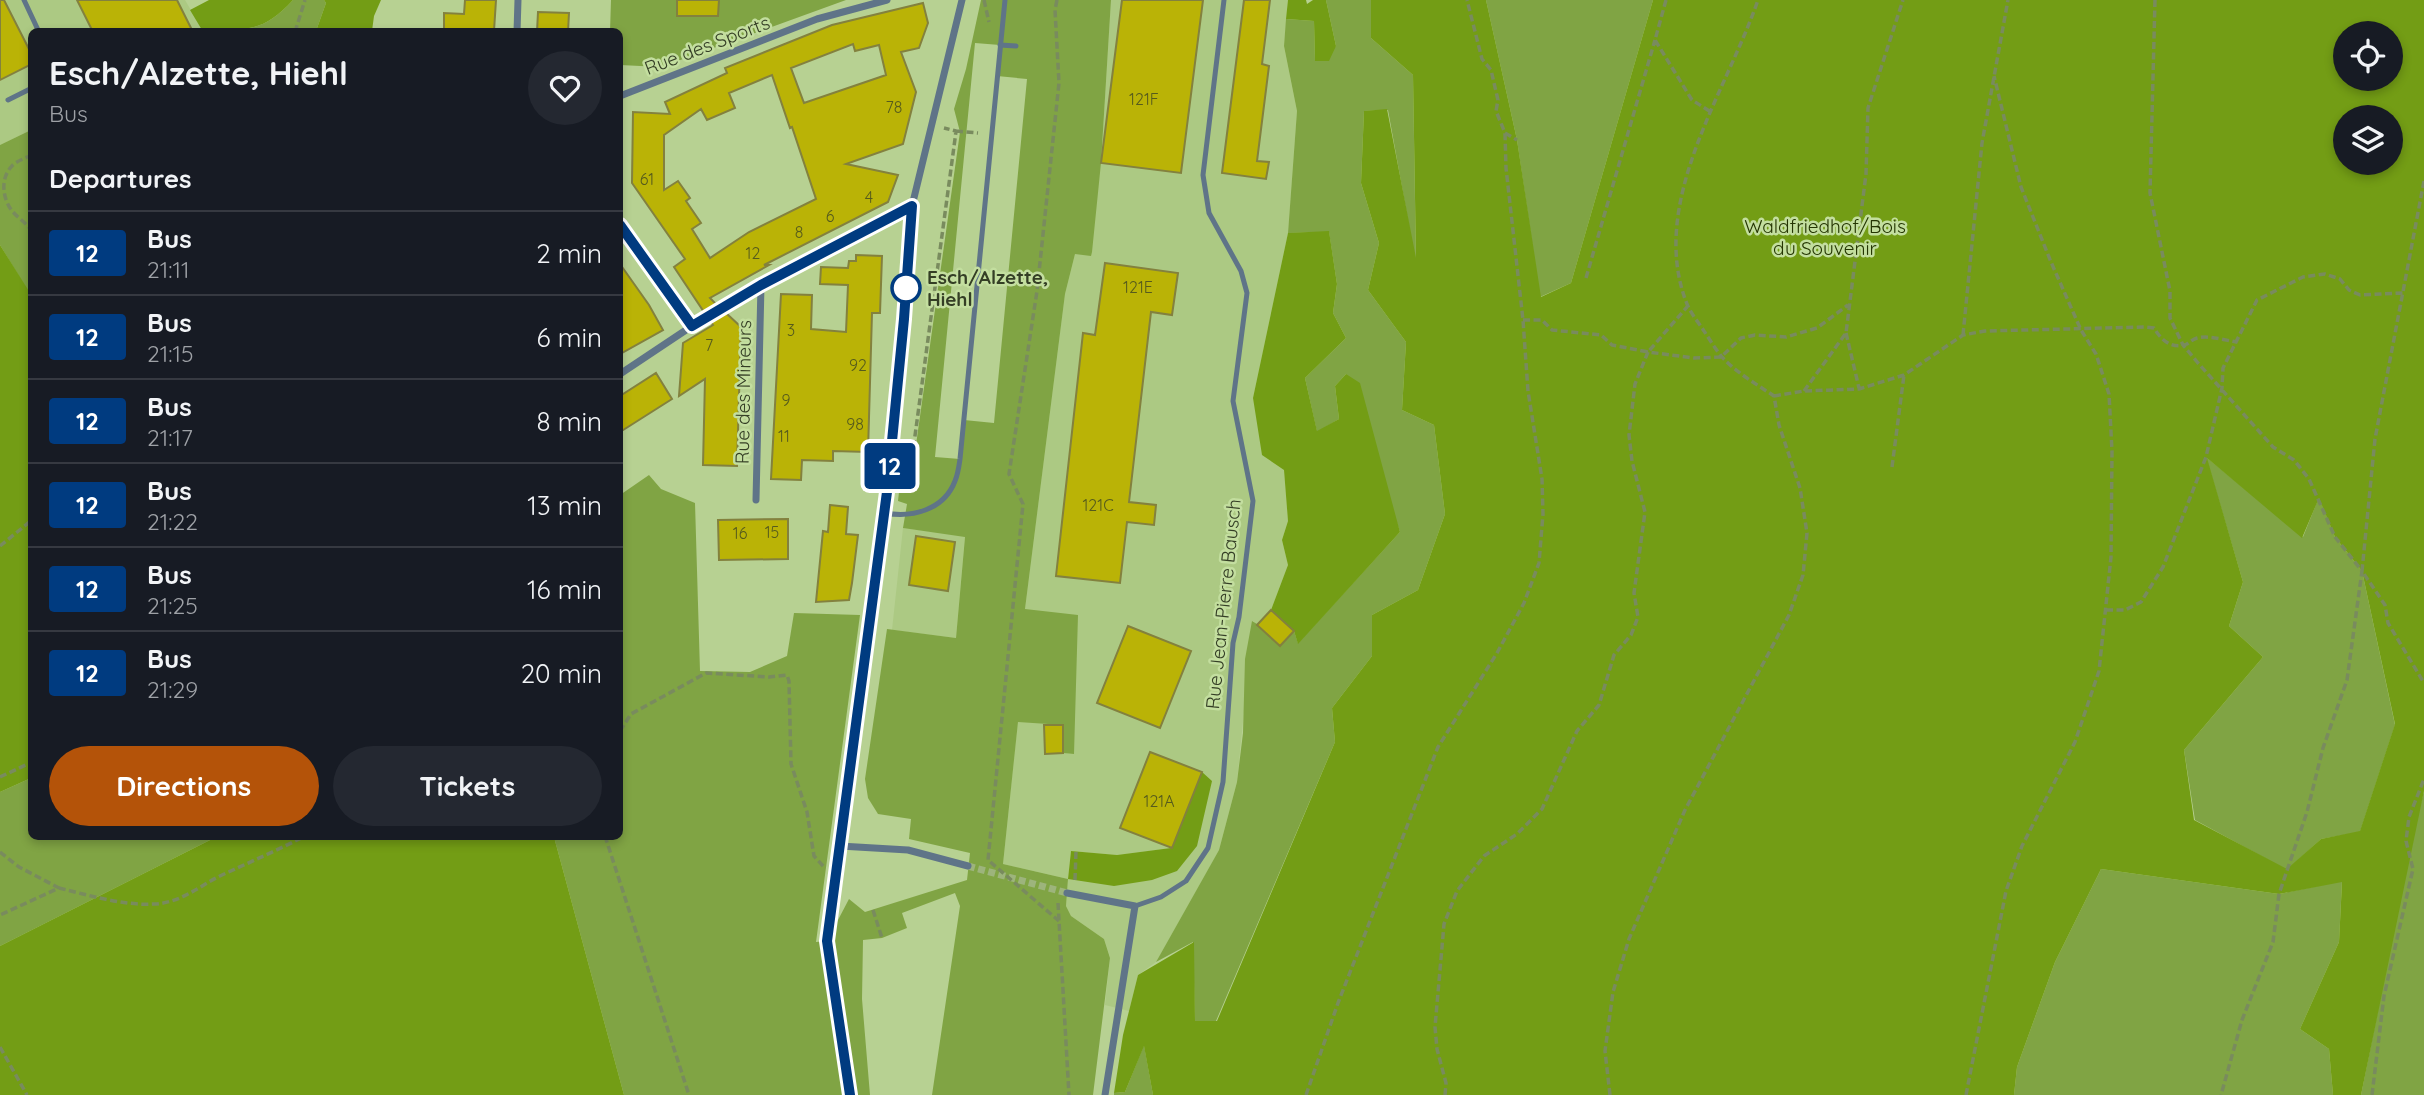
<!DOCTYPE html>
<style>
body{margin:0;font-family:Quicksand,sans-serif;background:#242831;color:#f1f3f6;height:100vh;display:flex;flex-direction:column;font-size:26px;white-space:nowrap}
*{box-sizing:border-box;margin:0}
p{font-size:23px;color:#9ea1a6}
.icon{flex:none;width:38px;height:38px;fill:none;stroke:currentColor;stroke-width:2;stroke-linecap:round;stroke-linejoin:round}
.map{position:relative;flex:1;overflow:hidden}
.side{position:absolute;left:28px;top:28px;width:595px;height:812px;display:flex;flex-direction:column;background:#171b24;border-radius:10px;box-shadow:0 4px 10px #0003}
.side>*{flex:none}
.badge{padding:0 14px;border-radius:5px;font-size:24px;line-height:46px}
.buttons{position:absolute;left:2333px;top:21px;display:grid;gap:14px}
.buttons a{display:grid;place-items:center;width:70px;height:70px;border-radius:50%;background:#171b24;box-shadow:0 4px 10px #0003;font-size:35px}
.map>.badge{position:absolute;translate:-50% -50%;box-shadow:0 0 0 4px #fff}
h2{padding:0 21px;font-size:26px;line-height:63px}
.round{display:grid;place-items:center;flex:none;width:74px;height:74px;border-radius:37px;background:#242831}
.headline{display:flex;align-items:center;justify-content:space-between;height:119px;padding:0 21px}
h1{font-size:33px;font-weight:700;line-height:52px}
.action{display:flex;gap:14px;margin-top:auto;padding:14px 21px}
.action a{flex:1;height:80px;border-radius:42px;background:#b45309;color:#fff;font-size:28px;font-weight:700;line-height:80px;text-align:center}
.action a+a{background:#242831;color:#f1f3f6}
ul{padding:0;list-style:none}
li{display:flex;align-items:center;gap:21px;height:84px;padding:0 21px;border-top:2px solid #363941}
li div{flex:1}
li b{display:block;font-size:26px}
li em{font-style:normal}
li .badge{min-width:77px;font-weight:700;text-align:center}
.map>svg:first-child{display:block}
</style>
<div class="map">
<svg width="2424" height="1095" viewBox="0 0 2424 1095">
<rect width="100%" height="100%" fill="#b7d192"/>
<path fill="#acc983" d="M 0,0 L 185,0 L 203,31 L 32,32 L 31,130 L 0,145 Z
M 1111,0 L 1288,0 L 1284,46 L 1297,111 L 1288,233 L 1253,398 L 1284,470 L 1288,521 L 1282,540 L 1288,565 L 1271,610 L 1257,625 L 1253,621 L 1237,782 L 1219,850 L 1156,962 L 1138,975 L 1129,1011 L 1105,1005 L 1110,957 L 1104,939 L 1071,916 L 1066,906 L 1068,879 L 1177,871 L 1202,773 L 1172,848 L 1117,855 L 1071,851 L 1068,879 L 1003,864 L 1018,721 L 1063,725 L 1063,753 L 1073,754 L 1025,609 L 1065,294 L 1075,254 L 1095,211 L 1101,163 Z
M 903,528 L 965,536 L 956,638 L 892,630 Z"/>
<path fill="#80a444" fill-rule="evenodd" d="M 293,0 L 324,0 L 326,3 L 316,31 L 202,30 C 246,29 262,34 293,0 Z
M 611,0 L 846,0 L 661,67 L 620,65 L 620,32 L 610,32 Z
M 981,0 L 1111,0 L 1101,163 L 1092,252 L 1091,256 L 1075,254 L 1065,294 L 1025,609 L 1078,615 L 1074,754 L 1063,753 L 1063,725 L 1018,722 L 1003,864 L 1068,879 L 1066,906 L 1071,916 L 1104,939 L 1110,958 L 1093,1095 L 932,1095 L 960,906 L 955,893 L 902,913 L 907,928 L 882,938 L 863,940 L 862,999 L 870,1095 L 624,1095 L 554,837 L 620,836 L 620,495 L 649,475 L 661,489 L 695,503 L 700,671 L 750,672 L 787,656 L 794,613 L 860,615 L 816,942 L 827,941 L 849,899 L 865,912 L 967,880 L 970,853 L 909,839 L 911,819 L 878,814 L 868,798 L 865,779 L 887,629 L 956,638 L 965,537 L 903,528 L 907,504 L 898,501 L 902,465 L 914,459 L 960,132 L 954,109 L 966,69 ZM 975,43 L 1000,45 L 997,76 L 1027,79 L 994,423 L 964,420 L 960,459 L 935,457 Z
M 1326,0 L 1371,0 L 1371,38 L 1413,75 L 1416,264 L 1388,110 L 1364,111 L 1361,183 L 1379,243 L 1368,290 L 1406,342 L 1402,410 L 1434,425 L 1445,514 L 1418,590 L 1372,615 L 1372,656 L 1332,708 L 1335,742 L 1216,1021 L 1195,1022 L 1193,942 L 1156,962 L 1219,850 L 1237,782 L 1243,733 L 1245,659 L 1252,621 L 1257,624 L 1271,610 L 1294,631 L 1298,643 L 1400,532 L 1346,374 L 1335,386 L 1339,419 L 1317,432 L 1305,378 L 1346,338 L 1333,313 L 1337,284 L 1329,232 L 1288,233 L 1297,111 L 1284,46 L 1286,19 L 1314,21 L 1315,61 L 1336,46 Z
M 1486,0 L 1653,0 L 1571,283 L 1540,297 L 1517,140 Z
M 31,130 L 31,296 L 0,245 L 0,145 Z
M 2206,457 L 2303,537 L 2319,497 L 2335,537 L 2362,571 L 2395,725 L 2360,832 L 2321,839 L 2287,870 L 2195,820 L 2184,750 L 2263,657 L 2229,626 L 2243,582 Z
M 31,778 L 32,836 L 216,837 L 0,946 L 0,792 Z
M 2424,791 L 2424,1095 L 2361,1095 L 2415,825 Z
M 2101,869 L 2279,894 L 2342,881 L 2339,942 L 2300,1029 L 2329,1049 L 2333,1095 L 2014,1095 L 2017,1067 L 2055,962 Z
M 1144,1045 L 1153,1095 L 1114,1095 L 1114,1093 L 1125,1092 Z"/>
<path fill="#739d15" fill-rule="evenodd" d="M 209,0 L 293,0 C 262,34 246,29 202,30 L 190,10 Z
M 324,0 L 381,0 L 374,16 L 372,31 L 316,31 L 326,3 Z
M 1288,0 L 1306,0 L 1307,4 L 1313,0 L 1326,0 L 1336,46 L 1329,61 L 1315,61 L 1314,21 L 1286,19 Z
M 1371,0 L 1486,0 L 1517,140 L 1541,297 L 1571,283 L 1653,0 L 2424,0 L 2424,791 L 2361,1095 L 2333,1095 L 2329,1049 L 2300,1029 L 2339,942 L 2342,882 L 2279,894 L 2101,869 L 2055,962 L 2017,1067 L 2014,1095 L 1153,1095 L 1144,1046 L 1125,1092 L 1114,1093 L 1123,1035 L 1138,975 L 1194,942 L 1195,1021 L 1217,1021 L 1335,742 L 1332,708 L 1372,656 L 1372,615 L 1418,590 L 1445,514 L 1434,425 L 1402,410 L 1406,342 L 1368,290 L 1379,243 L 1361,183 L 1364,111 L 1387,109 L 1416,258 L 1413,75 L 1371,38 ZM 2345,33 L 2390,33 L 2390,79 L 2345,79 ZM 2345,117 L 2390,117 L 2390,163 L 2345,163 ZM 2207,458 L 2302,538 L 2319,498 L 2335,537 L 2362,571 L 2395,724 L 2360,831 L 2321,839 L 2287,869 L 2194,820 L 2184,750 L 2263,657 L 2229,626 L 2243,582 Z
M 1329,231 L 1337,284 L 1333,313 L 1346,338 L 1305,378 L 1317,431 L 1339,419 L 1335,386 L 1346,374 L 1360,383 L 1400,532 L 1298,644 L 1294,631 L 1271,610 L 1288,565 L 1282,540 L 1288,521 L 1284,470 L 1262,455 L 1253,398 L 1288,233 Z
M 0,245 L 32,296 L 31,778 L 0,792 Z
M 1202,772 L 1212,781 L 1197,846 L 1177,871 L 1152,880 L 1114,886 L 1068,879 L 1071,851 L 1117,855 L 1171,848 Z
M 216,837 L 554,837 L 624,1095 L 0,1095 L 0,946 Z"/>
<path fill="#bab306" stroke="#83813e" stroke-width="2" fill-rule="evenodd" d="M 0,0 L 4,0 L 32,55 L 32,64 L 0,80 Z
M 77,0 L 177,0 L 193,32 L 93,32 Z
M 465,0 L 496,0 L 494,31 L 444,29 L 444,13 L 464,14 Z
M 677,0 L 719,0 L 718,16 L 677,16 Z
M 1122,0 L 1203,0 L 1181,173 L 1101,163 Z
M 1244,0 L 1270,0 L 1262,64 L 1269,66 L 1257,161 L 1269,162 L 1266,179 L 1222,173 Z
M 923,3 L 928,23 L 919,48 L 901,52 L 916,92 L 903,144 L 846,164 L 898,175 L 888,202 L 764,265 L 769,265 L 710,298 L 716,304 L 704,312 L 674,267 L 685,259 L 632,183 L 633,112 L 670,114 L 665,102 L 727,73 L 725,68 L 832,25 ZM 853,44 L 855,51 L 879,45 L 886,75 L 804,103 L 791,68 ZM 772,75 L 790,128 L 792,127 L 816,199 L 749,232 L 710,258 L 692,229 L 701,223 L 686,201 L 690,198 L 678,181 L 664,190 L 664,135 L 701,109 L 707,120 L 735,108 L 729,93 Z
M 538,12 L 569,13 L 568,32 L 537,32 Z
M 856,255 L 882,256 L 880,313 L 872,313 L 868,452 L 833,451 L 833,461 L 802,460 L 801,480 L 771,479 L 781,294 L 812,295 L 811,329 L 846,332 L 848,285 L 820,284 L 821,267 L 848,268 L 849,261 L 856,261 Z
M 1105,263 L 1178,273 L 1172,315 L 1151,312 L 1129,502 L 1156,505 L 1154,525 L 1127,522 L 1120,583 L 1056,576 L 1083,333 L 1095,335 Z
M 620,264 L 649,305 L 663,330 L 620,354 Z
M 726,313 L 741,327 L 737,466 L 703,465 L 705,379 L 679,396 L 683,343 L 713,325 L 711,322 Z
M 656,373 L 672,399 L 620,432 L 620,396 Z
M 830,505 L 848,507 L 846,534 L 858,535 L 852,583 L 849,600 L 816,602 L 823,531 L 828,532 Z
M 788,519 L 788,559 L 719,560 L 718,520 Z
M 916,536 L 955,542 L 948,591 L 909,585 Z
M 1271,610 L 1294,631 L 1280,646 L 1257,625 Z
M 1128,626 L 1191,651 L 1160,728 L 1097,703 Z
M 1044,725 L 1063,725 L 1063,753 L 1045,754 Z
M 1150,752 L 1202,772 L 1172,848 L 1120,828 Z"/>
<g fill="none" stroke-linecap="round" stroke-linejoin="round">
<path stroke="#9db47c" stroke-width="7" stroke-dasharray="7 3.5" stroke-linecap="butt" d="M 968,866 L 1067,893"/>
<path stroke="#798b5e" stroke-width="3.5" stroke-dasharray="7 3.5" stroke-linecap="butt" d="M 984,0 L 989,22
M 1057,0 L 1055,10 L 1059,83 L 1037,291 L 1009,474 L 1023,504 L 988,860 L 1059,921
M 1666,0 L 1655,40 L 1692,100 L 1711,112
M 2155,0 L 2150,193 L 2170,291 L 2170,318 L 2183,345 L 2198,363 L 2273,447 L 2294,460 L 2309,479 L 2335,537 L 2362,571 L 2347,680 L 2323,748 L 2307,812 L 2279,894 L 2273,942 L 2242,1020 L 2221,1095
M 295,32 L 305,0
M 956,131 L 978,133
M 1505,133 L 1517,140
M 32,155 C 26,158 16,161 12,166 C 0,178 2,199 13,212 C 19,219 27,223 32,232
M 2424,181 L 2375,439 L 2362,571 L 2385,605 L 2388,623 L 2424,683
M 1586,278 L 1655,40
M 1523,320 L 1542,320 L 1552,330 L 1601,335 L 1612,345 L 1648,352 L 1687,307
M 1846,333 L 1859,388
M 1963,335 L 1982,143 L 2008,0
M 1804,391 L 1846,333 L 1866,174 L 1868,108 L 1903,0
M 1774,396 L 1804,391 L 1859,389 L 1904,375 L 1963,335 L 1985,331 L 2146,327 L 2154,328 C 2161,340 2172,350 2187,344 C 2190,342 2193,339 2197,338 C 2209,335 2224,340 2236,342
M 903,462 L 912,458 L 955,139 L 956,131 L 944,128
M 1892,467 L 1904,375
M 0,546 L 32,520
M 2106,610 L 2125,610 L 2141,602 L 2163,567 L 2206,457 L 2222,388 L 2223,368 L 2257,300 L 2303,277 L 2325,274 L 2340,279 L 2349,290 L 2360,295 L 2403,293
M 620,731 L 631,714 L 706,673 L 769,677 L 787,675 L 789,681 L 791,764 L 807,812 L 814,856 L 824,867
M 0,777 L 32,762
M 605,836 L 689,1095
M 0,852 L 19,867 L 59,888 L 0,915
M 1075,880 L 1076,851
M 59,888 C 88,895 124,906 154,904 C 181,903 199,886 222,875 C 250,862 278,850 305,836
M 1058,903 L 1069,1095
M 873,910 L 882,938
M 0,1047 L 27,1095
M 1306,1095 L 1338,1003 L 1438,747 L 1497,653 L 1524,603 L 1539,563 L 1543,514 L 1542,479 L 1528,391 L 1523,320 L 1506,168 L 1505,133 L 1496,111 L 1498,100 L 1491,70 L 1482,59 L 1467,0
M 1445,1095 L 1446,1083 L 1437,1049 L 1435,1027 L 1444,924 L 1457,891 L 1484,856 L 1517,834 L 1542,809 L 1577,731 L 1599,705 L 1614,655 L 1631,635 L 1638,617 L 1634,593 L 1645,512 L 1632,461 L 1629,435 L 1635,384 L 1648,352 L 1694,358 L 1721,357 L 1741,338 L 1755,335 L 1786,337 L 1817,328 L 1848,305
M 1610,1095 L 1605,1051 L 1613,992 L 1629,939 L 1685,810 L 1789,615 L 1803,575 L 1807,533 L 1800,488 L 1779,425 L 1774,396 C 1756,384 1737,373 1723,358 C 1716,350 1710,340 1704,331 C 1699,323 1691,314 1687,304 C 1647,203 1726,93 1758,0
M 1966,1095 L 2006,891 L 2022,846 L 2075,742 L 2099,671 L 2111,557 L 2112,451 L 2109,394 L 2096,354 L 2081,330 L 2051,262 L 2021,187 L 1994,76
M 2372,1095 L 2384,996 L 2413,869 L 2406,841 L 2409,817 L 2424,779"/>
<path stroke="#5f7488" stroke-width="5" d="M 24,0 L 39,32
M 1000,45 L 1016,46
M 8,100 L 32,88
M 885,513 C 912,518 944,510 955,481 C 958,474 959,466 960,459 L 1005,0
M 1135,906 L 1161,897 L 1186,881 L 1208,848 L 1223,782 L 1233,643 L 1239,617 L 1253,501 L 1233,401 L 1247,293 L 1241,271 L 1209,213 L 1203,175 L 1224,0"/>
<path stroke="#5f7488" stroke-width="7" d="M 517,32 L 518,0
M 620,96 L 817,19 L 887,0
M 620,225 L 692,326
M 620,374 L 692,326 L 761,285 L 912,206
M 756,500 L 761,285
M 840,846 L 908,850 L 968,866
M 1067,893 L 1135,906 L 1105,1095
M 850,1095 L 827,941 L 885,513 L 904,319 L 912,206 L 962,0"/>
</g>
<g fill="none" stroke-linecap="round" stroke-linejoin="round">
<g stroke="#fff" stroke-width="16">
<path id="line" d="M 620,225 L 692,326 L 761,285 L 912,206 L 904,319 L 887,492 L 827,941 L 850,1095"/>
</g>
<use href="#line" stroke="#003b80" stroke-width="10"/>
</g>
<circle fill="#fff" stroke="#003b80" stroke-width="3.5" cx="906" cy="288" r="14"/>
<g text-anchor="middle" stroke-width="5" stroke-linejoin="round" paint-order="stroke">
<g font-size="16" fill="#565b1d">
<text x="1144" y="105">121F</text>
<text x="894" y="113">78</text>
<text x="647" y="185">61</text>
<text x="869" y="203">4</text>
<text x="830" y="222">6</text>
<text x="799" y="238">8</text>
<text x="753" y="259">12</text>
<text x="1138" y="293">121E</text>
<text x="791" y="336">3</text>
<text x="709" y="351">7</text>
<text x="858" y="371">92</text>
<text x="786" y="406">9</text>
<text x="855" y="430">98</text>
<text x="784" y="442">11</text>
<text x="1098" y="511">121C</text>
<text x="772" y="538">15</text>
<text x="740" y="539">16</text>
<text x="1159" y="807">121A</text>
</g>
<g font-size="19" fill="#343e25" stroke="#c3de9f">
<text transform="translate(707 45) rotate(-21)" y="7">Rue des Sports</text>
<text transform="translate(743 392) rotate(-89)" y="7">Rue des Mineurs</text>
<text transform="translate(1223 604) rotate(-84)" y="7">Rue Jean-Pierre Bausch</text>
</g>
<g font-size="19" fill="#243502" stroke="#c3de9f">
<text x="1825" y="233">Waldfriedhof/Bois<tspan x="1825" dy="22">du Souvenir</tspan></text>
</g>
<g font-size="19" font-weight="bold" fill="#343e25" stroke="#c3de9f" text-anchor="start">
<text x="927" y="284">Esch/Alzette,<tspan x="927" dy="22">Hiehl</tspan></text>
</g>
</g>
</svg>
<div class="buttons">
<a><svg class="icon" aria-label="locate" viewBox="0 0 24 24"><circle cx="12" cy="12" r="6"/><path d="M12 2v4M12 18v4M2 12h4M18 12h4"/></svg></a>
<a><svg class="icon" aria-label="layers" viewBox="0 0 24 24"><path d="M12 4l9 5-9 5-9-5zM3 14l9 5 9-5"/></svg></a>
</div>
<b class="badge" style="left:890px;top:466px;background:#003b80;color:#fff">12</b>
<section class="side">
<div class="headline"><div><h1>Esch/Alzette, Hiehl</h1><p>Bus</p></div><a class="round"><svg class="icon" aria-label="heart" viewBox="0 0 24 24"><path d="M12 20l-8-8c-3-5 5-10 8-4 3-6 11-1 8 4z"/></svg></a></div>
<h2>Departures</h2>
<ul>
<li><span class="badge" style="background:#003b80;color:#fff">12</span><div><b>Bus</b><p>21:11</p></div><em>2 min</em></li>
<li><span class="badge" style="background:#003b80;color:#fff">12</span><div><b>Bus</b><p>21:15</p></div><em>6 min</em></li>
<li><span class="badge" style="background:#003b80;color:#fff">12</span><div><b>Bus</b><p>21:17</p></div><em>8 min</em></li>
<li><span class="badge" style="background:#003b80;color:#fff">12</span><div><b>Bus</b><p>21:22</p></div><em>13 min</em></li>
<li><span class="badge" style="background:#003b80;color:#fff">12</span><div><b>Bus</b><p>21:25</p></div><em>16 min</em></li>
<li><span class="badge" style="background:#003b80;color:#fff">12</span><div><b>Bus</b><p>21:29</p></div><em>20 min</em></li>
</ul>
<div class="action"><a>Directions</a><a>Tickets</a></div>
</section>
</div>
